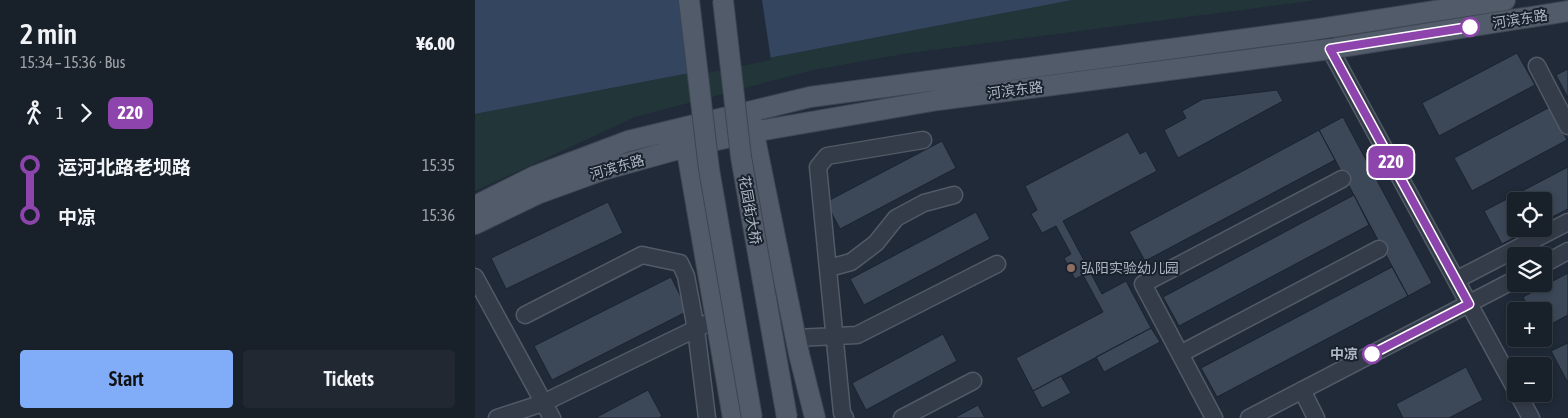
<!DOCTYPE html>
<meta charset="utf-8">
<style>
body{margin:0;font-family:"Asap Condensed","Noto Sans SC",sans-serif;background:#212832;color:#f1f3f6;height:100vh;display:flex;flex-direction:column;font-size:19px;white-space:nowrap}
*{box-sizing:border-box;margin:0}
p{font-size:16px;color:#9fa3a8}
.icon{flex:none;width:28px;height:28px;fill:none;stroke:currentColor;stroke-width:2;stroke-linecap:round;stroke-linejoin:round}
.map{position:relative;flex:1;overflow:hidden}
.panel{display:flex;flex-direction:column;background:#18202a;width:475px}
.panel>*{flex:none}
.badge{padding:0 10px;border-radius:8px;font-size:18px;line-height:32px}
.tools{position:absolute;left:1032px;top:192px;display:grid;gap:10px}
.tools a{display:grid;place-items:center;width:45px;height:45px;border-radius:5px;background:#18202a;box-shadow:0 2px 8px #0003,0 0 0 1px #363e47;font-size:25px}
.map>.badge{position:absolute;translate:-50% -50%;box-shadow:0 0 0 2px #fff}
.legs{display:flex;align-items:center;gap:8px;height:55px;padding:0 20px;font-size:16px}
.legs p{margin-inline-start:auto}
.headline{display:flex;align-items:center;justify-content:space-between;height:85px;padding:0 20px}
h1{font-size:28px;font-weight:600;line-height:38px}
.action{display:flex;gap:10px;margin-top:auto;padding:10px 20px}
.action a{flex:1;height:58px;border-radius:5px;background:#81acf8;color:#111;font-size:20px;font-weight:600;line-height:58px;text-align:center}
.action a+a{background:#212832;color:#f1f3f6}
ul{padding:0 20px;list-style:none}
li{display:flex;align-items:center;gap:18px;height:50px;font-size:19px}
li i{display:grid;place-items:center;width:8px;height:100%;margin:0 6px;background:currentColor}
li i::after{content:'';width:12px;height:12px;margin:-6px;border:4px solid;border-radius:50%;background:#18202a}
li p{margin-inline-start:auto}
li:first-child i{background:linear-gradient(#0000 50%,currentColor 0)}
li:last-child i{background:linear-gradient(currentColor 50%,#0000 0)}
main{display:flex;flex:1;min-height:0}
.map>svg:first-child{display:block}
</style>
<main>
<section class="panel">
<div class="headline"><div><h1>2 min</h1><p>15:34 – 15:36 · Bus</p></div><b>¥6.00</b></div>
<div class="legs"><svg class="icon" aria-label="walk" viewBox="0 0 24 24"><circle cx="13" cy="4" r="2"/><path d="M13 8l-2 6 4 7M11 14l-3 7M7 12l3-4h3l4 4"/></svg>1<svg class="icon" aria-label="forward" viewBox="0 0 24 24"><path d="M9 5l7 7-7 7"/></svg><b class="badge" style="background:#8e44ad;color:#fff">220</b></div>
<ul>
<li><i style="color:#8e44ad"></i><b>运河北路老坝路</b><p>15:35</p></li>
<li><i style="color:#8e44ad"></i><b>中凉</b><p>15:36</p></li>
</ul>
<div class="action"><a>Start</a><a>Tickets</a></div>
</section>
<div class="map">
<svg width="1093" height="418" viewBox="0 0 1093 418">
<rect width="100%" height="100%" fill="#202a38"/>
<path fill="#223639" d="M 597,0 L 843,0 L 434,53 L 338,70 L 160,117 L 0,191 L 0,114 Z"/>
<path fill="#344560" d="M 0,0 L 597,0 L 0,114 Z"/>
<path fill="#202a38" d="M 206,0 L 287,0 L 296,60 L 217,76 Z"/>
<path fill="#3c4858" stroke="#1b232f" d="M 1042,53 L 1060,85 L 964,136 L 947,103 Z
M 1093,69 L 1093,98 L 1081,75 Z
M 802,90 L 808,101 L 703,158 L 689,130 L 711,118 L 707,111 L 728,99 Z
M 1075,107 L 1092,140 L 997,191 L 979,158 Z
M 868,117 L 957,283 L 933,296 L 844,130 Z
M 844,130 L 860,160 L 670,261 L 654,232 Z
M 653,132 L 665,154 L 671,151 L 682,171 L 588,221 L 627,294 L 651,281 L 676,328 L 558,391 L 541,358 L 628,312 L 608,275 L 600,279 L 589,258 L 596,254 L 581,226 L 567,233 L 556,214 L 562,210 L 550,186 Z
M 467,141 L 481,168 L 365,229 L 351,202 Z
M 1093,167 L 1093,209 L 1069,221 L 1069,201 L 1041,201 L 1041,229 L 1055,229 L 1027,244 L 1009,211 Z
M 879,195 L 894,225 L 704,326 L 688,297 Z
M 133,202 L 148,233 L 31,289 L 16,258 Z
M 501,212 L 515,239 L 389,305 L 375,279 Z
M 917,267 L 933,296 L 742,397 L 726,368 Z
M 1093,273 L 1093,315 L 1069,328 L 1069,311 L 1055,311 L 1048,297 Z
M 196,277 L 213,311 L 77,380 L 59,346 Z
M 676,328 L 685,342 L 629,372 L 621,357 Z
M 468,334 L 482,361 L 391,410 L 377,383 Z
M 1093,343 L 1093,383 L 1076,351 Z
M 991,367 L 1008,400 L 974,418 L 928,418 L 921,404 Z
M 586,376 L 596,393 L 567,408 L 558,391 Z
M 173,390 L 187,416 L 184,418 L 120,418 Z
M 503,405 L 510,418 L 479,418 Z"/>
<g fill="none" stroke-linecap="round" stroke-linejoin="round">
<g stroke="#515a66" stroke-width="19">
<path id="minor" d="M 844,29 L 1041,390
M 1062,66 L 1093,126
M 1069,264 L 1093,251
M 354,268 L 376,262 L 401,243 L 421,218 L 449,203 L 479,195
M 0,277 L 77,418
M 981,280 L 1093,222
M 50,315 L 167,255 L 205,263 L 211,276 L 221,329 L 232,418
M 321,338 L 382,335 L 522,264
M 705,354 L 904,249
M 827,390 L 841,418
M 1043,394 L 1056,418
M 22,418 L 68,403 L 241,319
M 370,418 L 367,413 L 343,167 L 352,156 L 448,140
M 427,418 L 498,381
M 739,418 L 668,284 L 867,179
M 774,418 L 1041,279"/>
</g>
<g stroke="#3d4552" stroke-width="22">
<path id="major" d="M 276,119 L 324,354 L 340,418
M 209,134 L 258,418
M 0,206 L 60,176 L 153,141 L 335,97 L 844,29 L 1030,0
M 0,224 L 62,194 L 128,170 L 211,147 L 278,132 L 463,100 L 855,49 L 1093,11"/>
</g>
<use href="#minor" stroke="#343c49" stroke-width="16"/>
<use href="#major" stroke="#525b69" stroke-width="20"/>
<g stroke="#3d4552" stroke-width="22" stroke-linecap="butt">
<path id="major-bridge" d="M 214,0 L 234,169 L 277,418
M 248,0 L 266,157 L 312,418"/>
</g>
<use href="#major-bridge" stroke="#525b69" stroke-width="20"/>
</g>
<g fill="none" stroke-linecap="round" stroke-linejoin="round">
<g stroke="#fff" stroke-width="11">
<path id="line-1" d="M 897,354 L 994,304 L 855,49 L 995,27"/>
</g>
<use href="#line-1" stroke="#8e44ad" stroke-width="8"/>
</g>
<g fill="#fff" stroke="#8e44ad" stroke-width="2.5">
<circle cx="995" cy="27" r="9"/>
<circle cx="897" cy="354" r="9"/>
</g>
<circle fill="#8d6e63" stroke="#19212d" stroke-width="2" cx="596" cy="268" r="5"/>
<g text-anchor="middle" stroke-width="4" stroke-linejoin="round" paint-order="stroke">
<g font-size="14" fill="#aeb7c5" stroke="#19212d">
<text transform="translate(1045 19) rotate(-9)" y="5">河滨东路</text>
<text transform="translate(540 90) rotate(-7)" y="5">河滨东路</text>
<text transform="translate(142 167) rotate(-16)" y="5">河滨东路</text>
<text transform="translate(275 210) rotate(80)" y="5">花园街大桥</text>
</g>
<g font-size="14" fill="#aeb7c5" stroke="#19212d" text-anchor="start">
<text x="606" y="273">弘阳实验幼儿园</text>
</g>
<g font-size="14" font-weight="bold" fill="#aeb7c5" stroke="#19212d" text-anchor="end">
<text x="883" y="359">中凉</text>
</g>
</g>
</svg>
<div class="tools">
<a><svg class="icon" aria-label="locate" viewBox="0 0 24 24"><circle cx="12" cy="12" r="6"/><path d="M12 2v4M12 18v4M2 12h4M18 12h4"/></svg></a>
<a><svg class="icon" aria-label="layers" viewBox="0 0 24 24"><path d="M12 4l9 5-9 5-9-5zM3 14l9 5 9-5"/></svg></a>
<a>+</a>
<a>−</a>
</div>
<b class="badge" style="left:916px;top:162px;background:#8e44ad;color:#fff">220</b>
</div>
</main>
